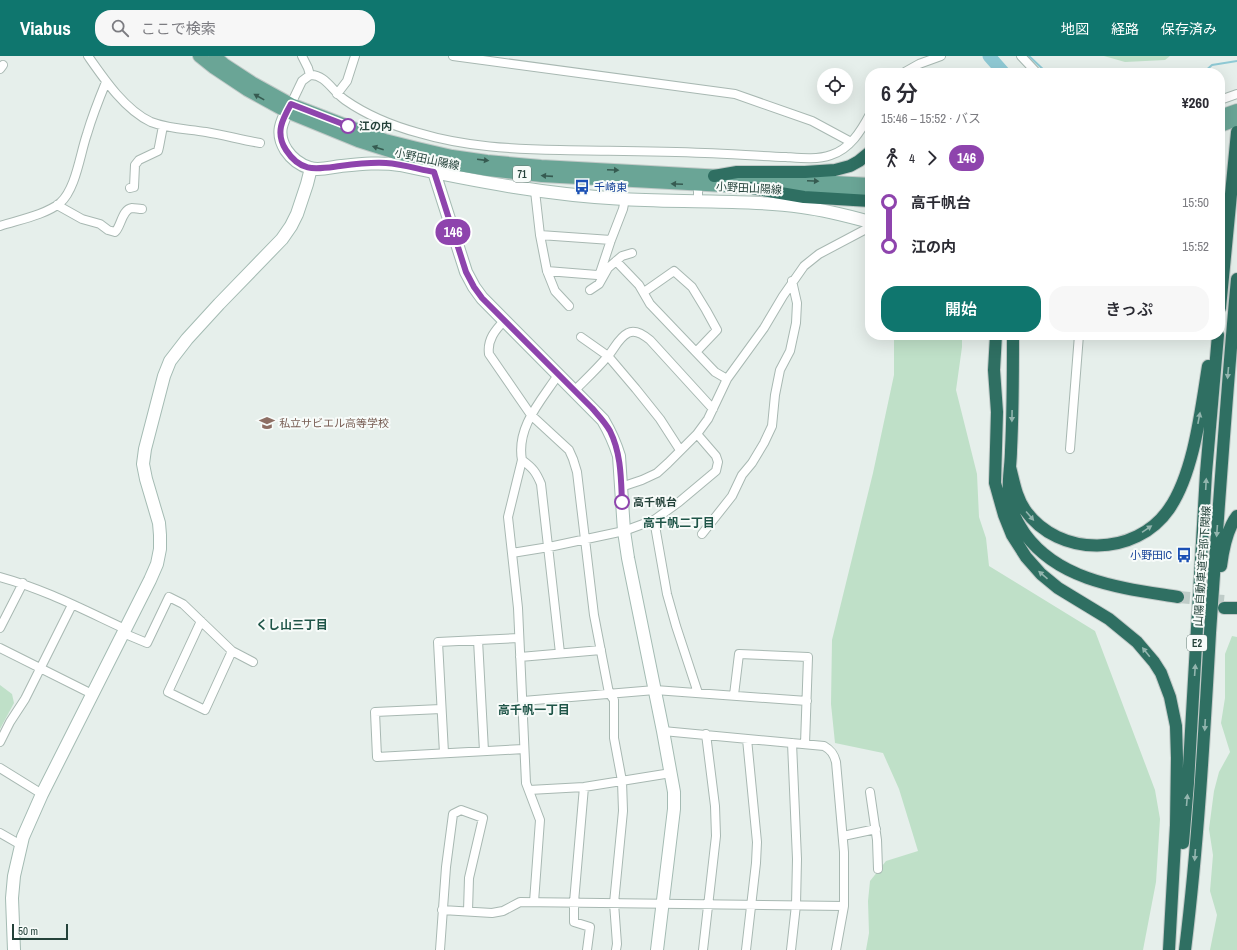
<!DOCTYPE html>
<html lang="ja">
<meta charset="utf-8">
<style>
body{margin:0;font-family:"Archivo Narrow","Noto Sans JP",sans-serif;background:#f7f7f7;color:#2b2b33;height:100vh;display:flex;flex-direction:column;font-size:15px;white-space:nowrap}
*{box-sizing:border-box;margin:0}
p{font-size:13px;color:#7c7c81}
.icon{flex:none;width:22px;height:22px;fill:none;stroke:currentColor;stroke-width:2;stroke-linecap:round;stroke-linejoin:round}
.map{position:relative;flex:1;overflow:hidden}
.panel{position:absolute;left:865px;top:12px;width:360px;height:272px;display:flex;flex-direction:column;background:#fff;border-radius:16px;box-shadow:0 4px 16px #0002}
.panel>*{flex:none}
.badge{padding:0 8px;border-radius:13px;font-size:14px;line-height:26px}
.fabs{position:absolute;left:817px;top:12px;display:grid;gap:8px}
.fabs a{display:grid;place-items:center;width:36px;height:36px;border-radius:50%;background:#fff;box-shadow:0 4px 16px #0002;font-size:20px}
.scale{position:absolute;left:12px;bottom:10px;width:56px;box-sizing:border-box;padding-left:4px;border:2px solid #24423a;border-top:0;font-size:11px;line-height:14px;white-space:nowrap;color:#24423a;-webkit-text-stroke:3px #f7fbf9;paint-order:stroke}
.map>.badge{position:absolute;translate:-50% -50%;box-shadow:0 0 0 2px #fff}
.legs{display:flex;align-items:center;gap:6px;height:44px;padding:0 16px;font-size:13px}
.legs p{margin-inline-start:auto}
.overview{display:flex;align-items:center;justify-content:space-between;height:68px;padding:0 16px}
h1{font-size:22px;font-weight:600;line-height:30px}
.button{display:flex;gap:8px;margin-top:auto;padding:8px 16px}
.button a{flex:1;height:46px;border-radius:16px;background:#0f766e;color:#fff;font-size:16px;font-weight:600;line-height:46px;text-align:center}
.button a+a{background:#f7f7f7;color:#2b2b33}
ul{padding:0 16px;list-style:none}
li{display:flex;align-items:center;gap:14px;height:44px;font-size:15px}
li i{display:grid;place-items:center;width:6px;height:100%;margin:0 5px;background:currentColor}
li i::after{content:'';width:10px;height:10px;margin:-5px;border:3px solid;border-radius:50%;background:#fff}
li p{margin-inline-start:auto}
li:first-child i{background:linear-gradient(#0000 50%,currentColor 0)}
li:last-child i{background:linear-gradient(currentColor 50%,#0000 0)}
header{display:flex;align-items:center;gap:24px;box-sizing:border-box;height:56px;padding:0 20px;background:#0f766e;color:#fff}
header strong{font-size:19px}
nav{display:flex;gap:22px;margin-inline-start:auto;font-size:14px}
.search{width:280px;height:36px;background:#f7f7f7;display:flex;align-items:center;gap:10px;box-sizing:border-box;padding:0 14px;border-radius:16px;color:#7c7c81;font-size:15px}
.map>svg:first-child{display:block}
</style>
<header>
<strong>Viabus</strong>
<div class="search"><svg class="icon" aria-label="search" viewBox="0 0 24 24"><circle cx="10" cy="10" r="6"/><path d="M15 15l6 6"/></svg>ここで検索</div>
<nav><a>地図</a><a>経路</a><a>保存済み</a></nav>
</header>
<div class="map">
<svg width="1237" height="894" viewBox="0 0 1237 894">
<rect width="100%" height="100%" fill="#e6efeb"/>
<path fill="#bfe0c8" d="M 1104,0 L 1170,0 L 1165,4 L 1125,6 Z
M 897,279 L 962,279 L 962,291 L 956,334 L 977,418 L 979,461 L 986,482 L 989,510 L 1095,575 L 1155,734 L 1160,763 L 1156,826 L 1143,894 L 866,894 L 869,877 L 868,845 L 870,825 L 886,805 L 918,795 L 899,733 L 883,697 L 835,687 L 831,648 L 832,584 L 873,417 L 894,319 L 894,281 Z
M 1232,580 L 1237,581 L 1237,894 L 1210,894 L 1217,859 L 1210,835 L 1213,799 L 1209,773 L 1214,735 L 1219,716 L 1230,696 L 1221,667 L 1225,642 L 1225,598 Z
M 0,629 L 12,638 L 14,647 L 0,673 Z"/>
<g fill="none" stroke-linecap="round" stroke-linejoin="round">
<path stroke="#8ec9d4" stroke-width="2" d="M 1029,0 L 1047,17
M 1203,17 L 1212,9 L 1237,5"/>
<path stroke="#8ec9d4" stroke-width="13" d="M 989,0 L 1004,17"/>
<path stroke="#bfccc8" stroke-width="12" stroke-dasharray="12 6" stroke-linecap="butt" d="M 1178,541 L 1224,545"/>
<g stroke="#a8b8b2" stroke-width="10">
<path id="street" d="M 88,0 C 104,23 125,54 151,66 C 169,73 187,73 206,76 C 224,79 242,84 260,87
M 302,0 L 308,12 L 310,19
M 453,0 L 735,38 L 812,65 L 851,86
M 1021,0 L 1037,17
M 0,13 L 3,9
M 903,17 L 919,8 L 941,0
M 337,38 L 347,25 L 355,0
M 1220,44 L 1237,38
M 291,48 L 302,25 L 310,19 C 325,18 333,36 345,44 C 368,60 393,70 419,77 C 466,91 512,93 560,94 C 608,95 656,95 705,97 C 732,98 759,100 786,101 C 800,102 817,104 831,99 C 850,93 861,75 870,58
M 130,132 L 134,131 L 135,109 L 139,104 L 158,95 L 159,91 L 163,70
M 535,135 L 540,179 L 547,215 L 555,235 L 569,250
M 698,146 L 698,129
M 57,149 L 82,163 L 100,168 L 108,174 L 115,176 C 121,171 122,153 132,152 C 135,152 139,153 142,153
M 0,170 C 18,164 45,159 60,147 C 76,133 80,98 87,78 C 92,61 99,43 106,26
M 540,179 L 611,184
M 616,205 L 639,229 L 650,248 L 715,316 L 727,323
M 547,215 L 597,219 L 600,217 L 611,184 L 623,153 L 625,143
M 590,234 L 599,228 L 608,212 L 622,200 L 632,197
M 644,236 L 674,215 L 692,231 L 706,254 L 717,274 L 696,296
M 505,264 C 495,274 487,284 489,298 L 531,359 L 569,394 L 573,403 L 577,416 L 594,559 L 609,637 L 614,644 L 614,682 L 622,725 L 623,755 L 614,847 L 617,888 L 616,894
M 581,281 L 608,300 L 636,333 L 660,363 L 680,394
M 574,335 C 585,324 597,313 607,301 C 614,294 618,282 628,277 C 635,273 644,279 650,284 L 713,353
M 1070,393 L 1079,279
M 522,404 C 533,412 536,416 541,428 L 560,597
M 621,431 L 642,424 L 657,417 L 668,407 L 697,378 L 708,363 L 727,323 L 764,272 L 783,240 L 804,210 L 819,198 L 870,171
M 654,464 L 667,538 L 676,570 L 698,637
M 702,478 L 732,440 L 742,419 L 752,407 L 764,387 L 772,370 L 775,339 L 780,314 L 790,295 L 796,267 L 797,247 L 792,225
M 512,497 L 549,491 L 624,475 L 654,464 L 679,446 L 716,415 L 718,406 L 716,400 L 697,378
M 0,521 C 44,533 84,554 125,573
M 201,565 L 168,636 L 205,654 L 232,595
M 0,572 L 23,527
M 123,577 L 147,587 L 169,541 L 183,548 L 232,595 L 253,606
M 478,584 L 484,695
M 0,592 L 92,638
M 520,601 L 601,594
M 734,639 L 739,598 L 808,601 L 805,688
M 523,645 L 655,634 L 807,645
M 441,653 L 375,656 L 377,701 L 524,693
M 663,675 L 824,690 C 831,694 834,698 836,706 L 844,796 L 844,850 L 836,894
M 0,686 L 10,666 L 25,643 L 72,549
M 444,697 L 438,586 L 519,582
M 0,712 L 42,738
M 584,731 L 574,846 L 574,866 L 590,871 L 587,894
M 529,734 L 584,731 L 671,717
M 870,736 L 877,784 L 878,813
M 0,777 L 21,789
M 843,780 L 876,773
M 534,846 L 540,764 L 526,727 L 518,552 L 508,461 L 522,404 C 516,371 541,345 558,319
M 442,854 L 492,857 L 503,855 L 520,846 L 844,850
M 440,894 L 446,811 L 453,758 L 461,754 L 483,762 L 469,822 L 468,855
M 703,894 L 716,780 L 715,750 L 706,678
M 746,894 L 756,807 L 757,786 L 747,683
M 791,894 L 796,849 L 797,803 L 792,687"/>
</g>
<g stroke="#a4bbb3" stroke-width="14">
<path id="secondary" d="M 291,48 C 282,65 275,76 286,94 C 292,103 300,109 310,112 C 320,115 331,111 341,110 C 361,108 380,106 400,109 C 474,125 548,139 624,143 C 683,147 743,143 802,151 C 825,154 848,160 870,166
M 434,116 L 466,216 L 474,231 L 482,242 L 603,364 C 610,376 615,387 619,400 L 624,475 L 628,502 L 663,675 L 674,736 L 674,753 L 657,894
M 14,894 L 12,842 L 14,820 L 23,781 L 42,738 L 150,524 L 157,508 L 160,493 L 160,479 L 159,467 L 146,423 L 143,408 L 145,393 L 164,320 L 170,305 L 187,283 L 219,248 L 282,183 L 291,170 L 297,158 L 307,128 L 311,112"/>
</g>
<g stroke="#c2cac8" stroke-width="14">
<path id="primary" d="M 199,0 L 214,12 L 247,34 L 287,56 L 358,85 L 402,99 L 488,114 L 542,120 L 761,132
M 215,0 L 224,8 L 253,27 L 291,48 L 385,84 L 417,92 L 452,100 L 487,105 L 541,110 L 870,128
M 1220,60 L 1237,54
M 1220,70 L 1237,64
M 785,134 L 870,138"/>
</g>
<g stroke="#c2cac8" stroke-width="14">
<path id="highway" d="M 714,120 L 737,116 L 805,116 L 835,114 L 850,110 L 859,105 L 870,96
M 751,132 L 804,141 L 870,145
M 1220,252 L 1237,76
M 996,279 L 994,314 L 997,356 L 995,427 L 1004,459 L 1012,479 L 1026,501 L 1041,518 L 1058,532 L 1109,563 L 1137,586 L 1154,606 L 1161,617 L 1170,641 L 1176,670 L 1177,702 L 1176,769 L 1169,894
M 1013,279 C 1013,317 1013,356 1011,394 C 1011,411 1006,433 1010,448 C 1013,459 1019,469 1025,478 C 1060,526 1123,532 1178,541
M 1010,411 C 1014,426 1016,441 1025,454 C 1059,502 1136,501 1169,453 C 1194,417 1201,353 1208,310
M 1221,510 C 1223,494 1227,473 1237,460
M 1224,552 L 1237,552
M 1183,787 L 1188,727 L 1206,417 L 1218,279
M 1185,894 C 1198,789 1204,683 1210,577 C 1218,459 1226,341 1237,223"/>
</g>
<use href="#street" stroke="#fff" stroke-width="8"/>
<use href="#secondary" stroke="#fff" stroke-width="12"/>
<use href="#primary" stroke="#6aa596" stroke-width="12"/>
<use href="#highway" stroke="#2f6f62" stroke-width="12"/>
</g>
<defs><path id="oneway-solid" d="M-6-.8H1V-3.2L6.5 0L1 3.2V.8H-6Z"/></defs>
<g fill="#365b51">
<use href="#oneway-solid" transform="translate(259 41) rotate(-151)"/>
<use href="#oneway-solid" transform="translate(378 92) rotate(-162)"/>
<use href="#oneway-solid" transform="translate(483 104) rotate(7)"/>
<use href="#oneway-solid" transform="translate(613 114) rotate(3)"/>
<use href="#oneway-solid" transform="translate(547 120) rotate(-176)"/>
<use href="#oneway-solid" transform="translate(813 125) rotate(3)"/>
<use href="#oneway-solid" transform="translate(677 128) rotate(-177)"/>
</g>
<g fill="#93b5ae">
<use href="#oneway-solid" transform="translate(1228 317) rotate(95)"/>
<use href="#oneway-solid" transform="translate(1012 360) rotate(91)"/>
<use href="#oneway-solid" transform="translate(1199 362) rotate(-79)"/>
<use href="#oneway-solid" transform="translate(1206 428) rotate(-87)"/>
<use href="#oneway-solid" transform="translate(1030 460) rotate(49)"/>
<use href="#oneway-solid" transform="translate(1147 473) rotate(-34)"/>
<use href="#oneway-solid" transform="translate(1217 475) rotate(94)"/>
<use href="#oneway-solid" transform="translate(1043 519) rotate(-139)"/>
<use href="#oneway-solid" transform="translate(1146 596) rotate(-129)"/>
<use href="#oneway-solid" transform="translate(1195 614) rotate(-86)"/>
<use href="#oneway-solid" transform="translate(1205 669) rotate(93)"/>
<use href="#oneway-solid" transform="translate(1187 744) rotate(-85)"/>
<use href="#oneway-solid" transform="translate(1195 799) rotate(94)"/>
</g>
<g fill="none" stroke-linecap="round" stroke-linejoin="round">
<g stroke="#fff" stroke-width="9">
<path id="line-1" d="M 348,70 L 291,48 C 282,64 275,77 286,94 C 301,117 316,113 340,110 C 355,108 370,106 386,107 C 402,108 418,113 434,116 L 466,216 L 474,231 L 482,242 L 592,352 C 598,359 605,366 610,375 C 621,397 621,422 622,446"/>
</g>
<use href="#line-1" stroke="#8e44ad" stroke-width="6"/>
</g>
<defs>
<g id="bus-bare" transform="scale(1.2)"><path d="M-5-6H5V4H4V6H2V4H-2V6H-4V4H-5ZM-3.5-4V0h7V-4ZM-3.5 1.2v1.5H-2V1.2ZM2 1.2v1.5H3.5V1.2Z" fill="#1a4fb4" stroke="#f7fbf9" stroke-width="2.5" paint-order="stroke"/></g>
<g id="school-bare" transform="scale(1.2)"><path d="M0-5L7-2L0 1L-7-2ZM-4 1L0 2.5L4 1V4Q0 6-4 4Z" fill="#8d6e63" stroke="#f7fbf9" stroke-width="2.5" paint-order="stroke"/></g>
</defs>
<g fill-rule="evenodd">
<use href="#bus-bare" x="582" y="131"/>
<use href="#school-bare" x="267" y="367"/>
<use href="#bus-bare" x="1184" y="499"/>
</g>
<g fill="#fff" stroke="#8e44ad" stroke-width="2">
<circle cx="348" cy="70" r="7"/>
<circle cx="622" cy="446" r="7"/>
</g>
<g text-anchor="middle" stroke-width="4" stroke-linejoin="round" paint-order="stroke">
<g fill="#f7fbf9" stroke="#637a73" stroke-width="1">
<rect x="513" y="110" width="18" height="16" rx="3"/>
<rect x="1187" y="579" width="20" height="16" rx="3"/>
</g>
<g font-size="10" font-weight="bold" fill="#24423a">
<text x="522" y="122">71</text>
<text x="1197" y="591">E2</text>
</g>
<g font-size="11" font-weight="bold" fill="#24423a" stroke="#f7fbf9" text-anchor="start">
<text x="359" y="74">江の内</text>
<text x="633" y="450">高千帆台</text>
</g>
<g font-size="11" fill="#24423a" stroke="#f7fbf9">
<text transform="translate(427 103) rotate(12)" y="4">小野田山陽線</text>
<text transform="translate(749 132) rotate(3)" y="4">小野田山陽線</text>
<text transform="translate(1202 510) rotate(-86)" y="4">山陽自動車道宇部下関線</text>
</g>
<g font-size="11" fill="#164399" stroke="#f7fbf9" text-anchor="start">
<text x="594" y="135">千崎東</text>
<text x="1172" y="503" text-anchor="end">小野田IC</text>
</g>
<g font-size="11" fill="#785e54" stroke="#f7fbf9" text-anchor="start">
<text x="279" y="371">私立サビエル高等学校</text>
</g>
<g font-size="12" font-weight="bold" fill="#1f5548" stroke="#f7fbf9">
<text x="679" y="471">高千帆二丁目</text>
<text x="292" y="573">くし山三丁目</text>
<text x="534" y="658">高千帆一丁目</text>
</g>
</g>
</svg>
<div class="fabs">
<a><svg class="icon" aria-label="locate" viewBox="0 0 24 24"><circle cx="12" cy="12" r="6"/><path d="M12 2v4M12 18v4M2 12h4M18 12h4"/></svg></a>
</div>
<div class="scale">50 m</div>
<b class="badge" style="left:453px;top:176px;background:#8e44ad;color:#fff">146</b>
<section class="panel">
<div class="overview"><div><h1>6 分</h1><p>15:46 – 15:52 · バス</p></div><b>¥260</b></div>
<div class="legs"><svg class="icon" aria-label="walk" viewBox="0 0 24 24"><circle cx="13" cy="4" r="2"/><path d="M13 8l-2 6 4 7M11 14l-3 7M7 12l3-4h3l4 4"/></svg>4<svg class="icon" aria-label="forward" viewBox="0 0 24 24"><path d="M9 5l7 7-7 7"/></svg><b class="badge" style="background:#8e44ad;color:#fff">146</b></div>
<ul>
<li><i style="color:#8e44ad"></i><b>高千帆台</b><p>15:50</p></li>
<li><i style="color:#8e44ad"></i><b>江の内</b><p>15:52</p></li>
</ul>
<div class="button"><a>開始</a><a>きっぷ</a></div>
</section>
</div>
